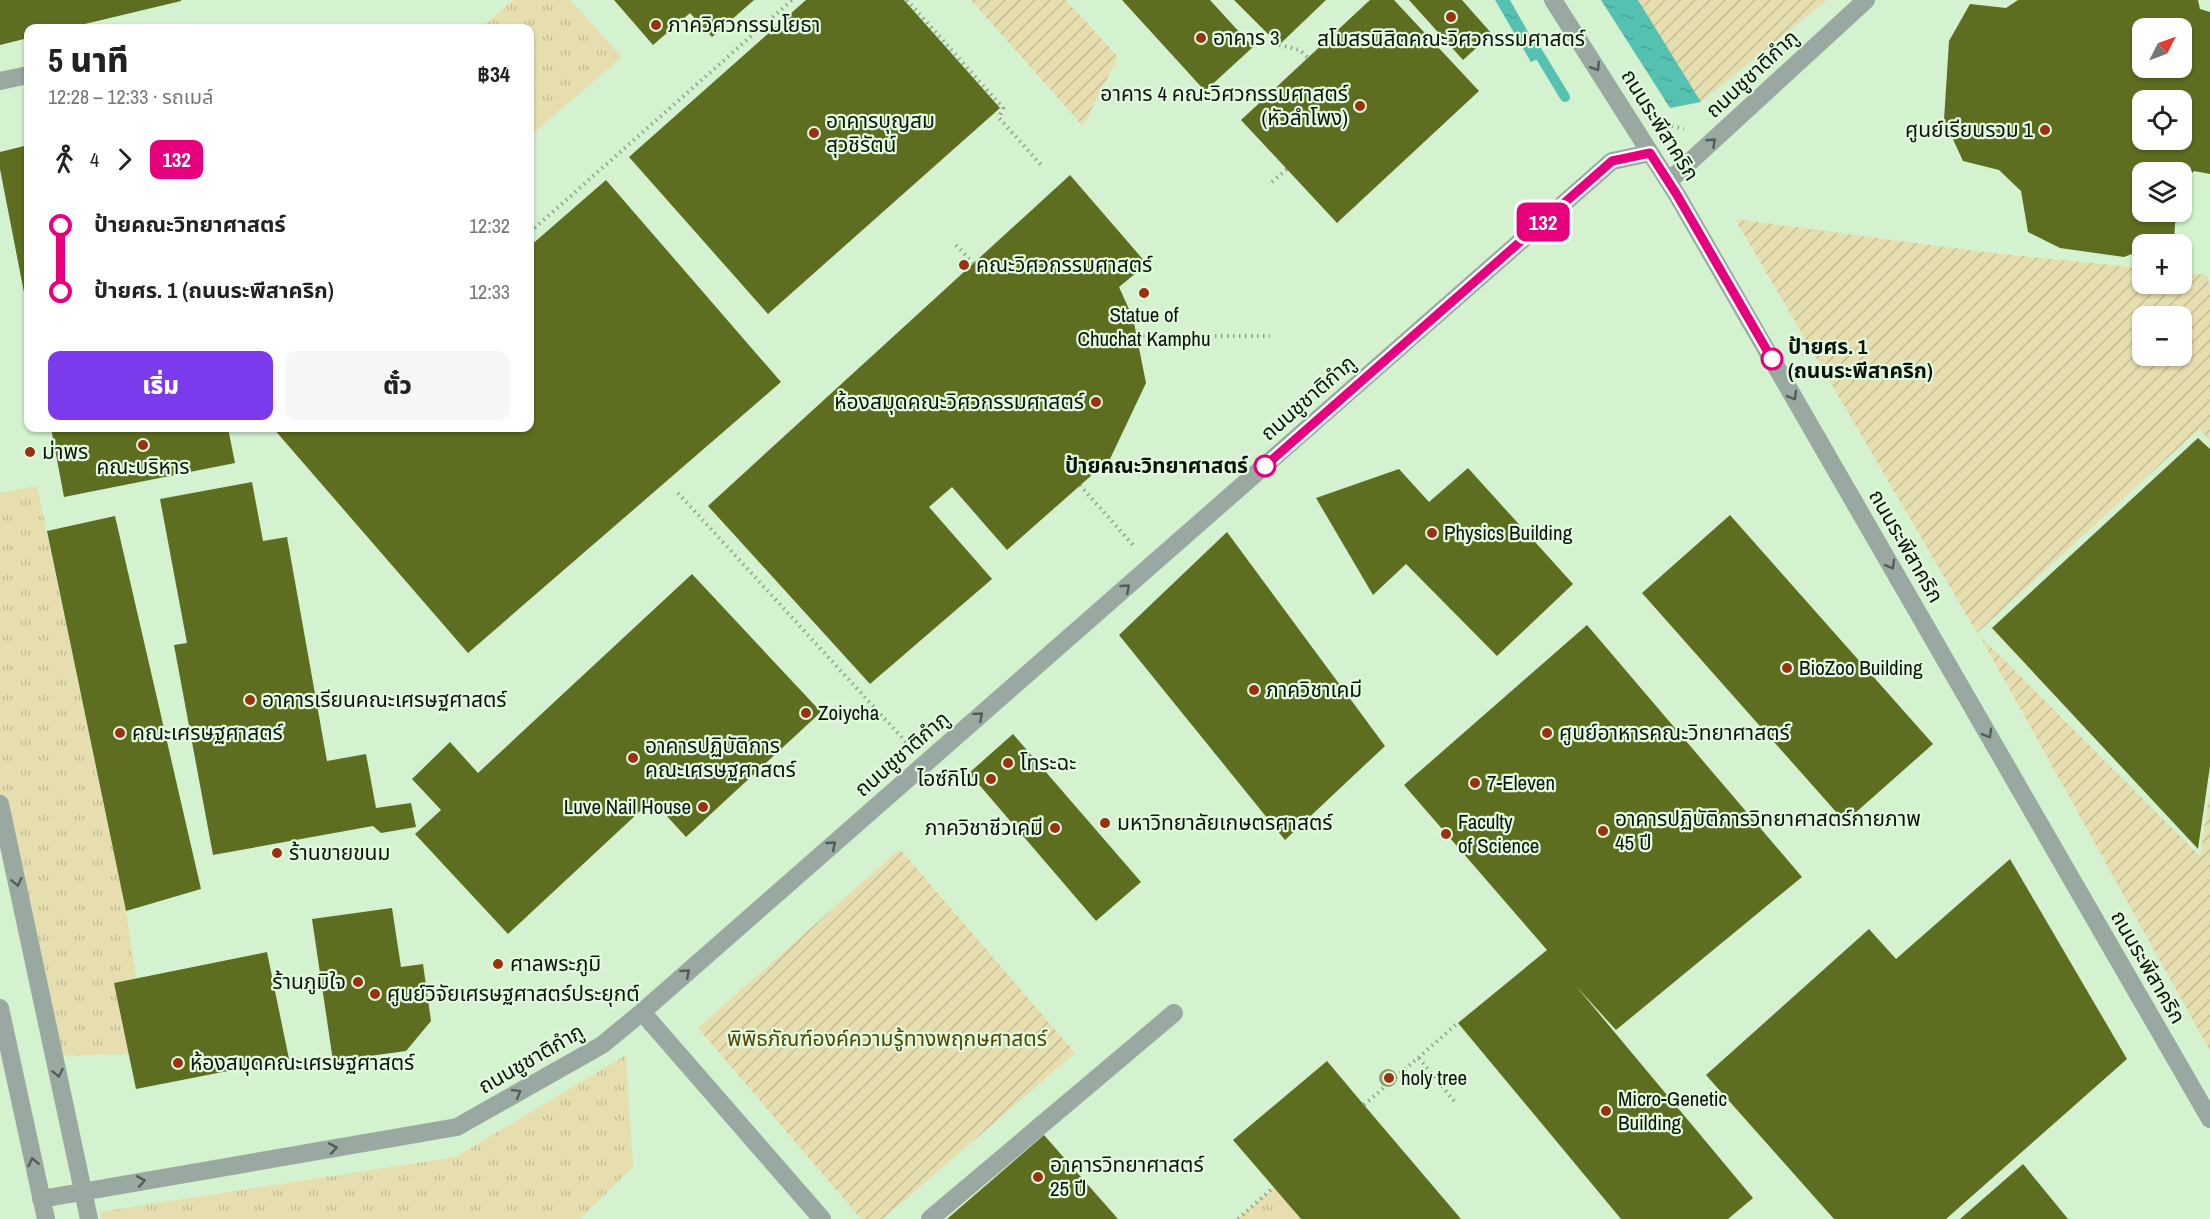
<!DOCTYPE html>
<html lang="th">
<meta charset="utf-8">
<style>
body{margin:0;font-family:"Archivo Narrow","Noto Sans Thai",sans-serif;background:#f6f6f6;color:#222;height:100vh;display:flex;flex-direction:column;font-size:22px;white-space:nowrap}
*{box-sizing:border-box;margin:0}
p{font-size:20px;color:#767676}
.icon{flex:none;width:33px;height:33px;fill:none;stroke:currentColor;stroke-width:2;stroke-linecap:round;stroke-linejoin:round}
.map{position:relative;flex:1;overflow:hidden}
.details{position:absolute;left:24px;top:24px;width:510px;height:408px;display:flex;flex-direction:column;background:#fff;border-radius:12px;box-shadow:0 2px 4px #0004}
.details>*{flex:none}
.badge{padding:0 12px;border-radius:9px;font-size:21px;line-height:39px}
.needle{width:39px;rotate:48deg}
.fabs{position:absolute;left:2132px;top:18px;display:grid;gap:12px}
.fabs a{display:grid;place-items:center;width:60px;height:60px;border-radius:12px;background:#fff;box-shadow:0 2px 4px #0004;font-size:30px}
.map>.badge{position:absolute;translate:-50% -50%;box-shadow:0 0 0 3px #fff}
.legs{display:flex;align-items:center;gap:9px;height:66px;padding:0 24px;font-size:20px}
.legs p{margin-inline-start:auto}
.summary{display:flex;align-items:center;justify-content:space-between;height:102px;padding:0 24px}
h1{font-size:33px;font-weight:800;line-height:45px}
.primary-button{display:flex;gap:12px;margin-top:auto;padding:12px 24px}
.primary-button a{flex:1;height:69px;border-radius:12px;background:#7c3aed;color:#fff;font-size:24px;font-weight:800;line-height:69px;text-align:center}
.primary-button a+a{background:#f6f6f6;color:#222}
ul{padding:0 24px;list-style:none}
li{display:flex;align-items:center;gap:21px;height:66px;font-size:22px}
li i{display:grid;place-items:center;width:9px;height:100%;margin:0 8px;background:currentColor}
li i::after{content:'';width:15px;height:15px;margin:-8px;border:4px solid;border-radius:50%;background:#fff}
li p{margin-inline-start:auto}
li:first-child i{background:linear-gradient(#0000 50%,currentColor 0)}
li:last-child i{background:linear-gradient(currentColor 50%,#0000 0)}
.map>svg:first-child{display:block}
</style>
<div class="map">
<svg width="2210" height="1219" viewBox="0 0 2210 1219">
<defs>
<pattern id="park-tufts" width="24" height="20" patternUnits="userSpaceOnUse" patternTransform="scale(1.5)"><rect width="24" height="20" fill="#e6deaf"/><path d="M3 7l-1-3M5 7V3M7 7l1-3M15 17l-1-3M17 17v-4M19 17l1-3" fill="none" stroke="#c4be95"/></pattern>
<pattern id="garden-furrows" width="10" height="10" patternUnits="userSpaceOnUse" patternTransform="scale(1.5)"><rect width="10" height="10" fill="#e6deaf"/><path d="M-1 1l2-2M0 10L10 0M9 11l2-2" fill="none" stroke="#c4be95"/></pattern>
<pattern id="water-ripples" width="26" height="14" patternUnits="userSpaceOnUse" patternTransform="scale(1.5)"><rect width="26" height="14" fill="#54c1b1"/><path d="M2 4q2-2 4 0t4 0M15 11q2-2 4 0t4 0" fill="none" stroke="#48a597"/></pattern>
</defs>
<rect width="100%" height="100%" fill="#e2fade"/>
<path fill="#d4f2cf" fill-rule="evenodd" d="M 0,0 L 2210,0 L 2210,1219 L 0,1219 ZM 28,28 L 530,28 L 530,428 L 28,428 ZM 2142,28 L 2181,28 L 2181,68 L 2142,68 ZM 2142,100 L 2181,100 L 2181,140 L 2142,140 ZM 2142,172 L 2181,172 L 2181,212 L 2142,212 ZM 2142,244 L 2181,244 L 2181,284 L 2142,284 ZM 2142,316 L 2181,316 L 2181,356 L 2142,356 Z"/>
<path fill="url(#park-tufts)" d="M 513,0 L 570,0 L 622,57 L 530,136 L 530,28 L 481,28 Z
M 37,486 L 126,911 L 136,978 L 115,983 L 129,1054 L 54,1056 L 0,804 L 0,493 Z
M 626,1055 L 633,1167 L 580,1219 L 101,1219 L 99,1212 L 456,1157 Z
M 1274,1187 L 1300,1219 L 1238,1219 Z"/>
<path fill="url(#garden-furrows)" fill-rule="evenodd" d="M 971,0 L 1066,0 L 1118,57 L 1083,126 Z
M 1638,0 L 1827,0 L 1701,102 Z
M 1735,219 L 1992,253 L 2142,268 L 2142,284 L 2181,284 L 2181,272 L 2207,275 L 2210,288 L 2210,441 L 2199,429 L 1977,633 ZM 2142,316 L 2181,316 L 2181,356 L 2142,356 Z
M 1980,636 L 2200,856 L 2210,791 L 2210,1051 Z
M 900,849 L 1075,1053 L 883,1219 L 861,1219 L 698,1028 Z"/>
<path fill="url(#water-ripples)" d="M 1495,0 L 1510,0 L 1542,57 L 1531,62 Z
M 1601,0 L 1638,0 L 1701,102 L 1670,108 Z"/>
<g fill="none" stroke-linecap="round" stroke-linejoin="round">
<path stroke="#54c1b1" stroke-width="10" d="M 1534,46 L 1565,97"/>
</g>
<path fill="#5e6e21" fill-rule="evenodd" d="M 0,0 L 181,0 L 181,1 L 68,28 L 28,28 L 28,38 L 0,45 Z
M 614,0 L 754,0 L 712,37 L 690,13 L 653,45 Z
M 806,0 L 904,0 L 1000,108 L 768,314 L 629,157 Z
M 1122,0 L 1210,0 L 1253,47 L 1205,91 Z
M 1234,0 L 1326,0 L 1279,45 Z
M 1370,0 L 1394,0 L 1479,91 L 1337,223 L 1241,120 Z
M 1409,0 L 1462,0 L 1492,34 L 1463,60 Z
M 2018,0 L 2198,0 L 2200,9 L 2210,12 L 2210,174 L 2194,171 L 2181,186 L 2181,172 L 2142,172 L 2142,212 L 2176,212 L 2174,239 L 2158,244 L 2142,244 L 2142,250 L 2124,257 L 2060,248 L 2028,232 L 2021,191 L 1999,170 L 1963,161 L 1944,120 L 1949,41 L 1970,4 L 2006,8 ZM 2142,28 L 2181,28 L 2181,68 L 2142,68 ZM 2142,100 L 2181,100 L 2181,140 L 2142,140 Z
M 28,145 L 28,308 L 27,308 L 0,169 L 0,152 Z
M 1070,175 L 1147,264 L 1119,287 L 1133,318 L 1146,383 L 1110,459 L 1007,550 L 952,487 L 929,507 L 992,579 L 870,684 L 708,506 Z
M 606,180 L 781,382 L 468,653 L 273,428 L 530,428 L 530,246 Z
M 51,428 L 228,428 L 235,463 L 64,497 Z
M 2198,438 L 2210,449 L 2210,766 L 2198,849 L 1992,628 Z
M 1468,468 L 1573,584 L 1497,656 L 1406,564 L 1373,595 L 1316,498 L 1399,469 L 1429,502 Z
M 252,482 L 263,541 L 287,537 L 327,761 L 366,754 L 376,808 L 411,803 L 416,827 L 381,833 L 373,826 L 213,855 L 174,645 L 187,643 L 160,499 Z
M 1730,515 L 1933,744 L 1845,822 L 1642,593 Z
M 115,516 L 201,889 L 126,911 L 47,531 Z
M 1227,532 L 1385,746 L 1285,840 L 1119,635 Z
M 692,574 L 821,712 L 686,837 L 652,800 L 508,934 L 415,834 L 441,810 L 412,779 L 450,742 L 478,773 Z
M 1587,625 L 1802,877 L 1616,1030 L 1576,986 L 1753,1198 L 1728,1219 L 1621,1219 L 1458,1023 L 1547,950 L 1404,785 Z
M 1013,734 L 1141,882 L 1096,921 L 969,773 Z
M 2010,859 L 2127,1059 L 1946,1219 L 1834,1219 L 1706,1075 L 1869,929 L 1896,959 Z
M 392,908 L 401,967 L 423,964 L 431,1021 L 406,1051 L 333,1061 L 312,919 Z
M 267,952 L 289,1059 L 136,1089 L 114,983 Z
M 1327,1061 L 1364,1105 L 1461,1219 L 1301,1219 L 1233,1140 Z
M 1044,1135 L 1118,1219 L 947,1219 Z
M 2023,1164 L 2068,1219 L 1960,1219 Z"/>
<g fill="none" stroke-linecap="round" stroke-linejoin="round">
<path stroke="#90a28e" stroke-width="4" stroke-dasharray="1.5 4.5" stroke-linecap="butt" d="M 907,0 L 1003,108 L 999,118 L 1043,167
M 1279,45 L 1300,50 L 1308,58
M 1666,124 L 1684,129
M 1272,182 L 1287,169
M 530,232 L 792,0
M 956,245 L 973,263
M 1137,336 L 1270,336
M 1080,485 L 1133,545
M 678,493 L 906,742
M 1419,1058 L 1455,1102
M 1364,1105 L 1458,1023
M 1238,1219 L 1274,1187"/>
<path stroke="#99a8a0" stroke-width="18" d="M 1553,0 L 1677,195 L 2210,1119
M 0,81 L 28,75
M 1669,181 L 1866,0
M 0,804 L 89,1219
M 0,1008 L 46,1219
M 642,1012 L 822,1219
M 41,1199 L 457,1127 L 602,1045 L 642,1012 L 1612,161 L 1650,153
M 930,1219 L 1174,1013"/>
</g>
<circle fill="#929867" cx="1388" cy="1078" r="9"/>
<defs><path id="oneway-chevron" d="M-2-3.5L2.5 0L-2 3.5" fill="none" stroke-width="1.6" stroke-linecap="round" stroke-linejoin="round" transform="scale(1.5)"/></defs>
<g stroke="#525e55">
<use href="#oneway-chevron" transform="translate(1596 67) rotate(58)"/>
<use href="#oneway-chevron" transform="translate(1712 142) rotate(-43)"/>
<use href="#oneway-chevron" transform="translate(1793 396) rotate(60)"/>
<use href="#oneway-chevron" transform="translate(1891 565) rotate(60)"/>
<use href="#oneway-chevron" transform="translate(1126 588) rotate(-41)"/>
<use href="#oneway-chevron" transform="translate(979 716) rotate(-41)"/>
<use href="#oneway-chevron" transform="translate(1988 734) rotate(60)"/>
<use href="#oneway-chevron" transform="translate(832 845) rotate(-41)"/>
<use href="#oneway-chevron" transform="translate(17 882) rotate(78)"/>
<use href="#oneway-chevron" transform="translate(686 973) rotate(-41)"/>
<use href="#oneway-chevron" transform="translate(58 1073) rotate(78)"/>
<use href="#oneway-chevron" transform="translate(517 1093) rotate(-30)"/>
<use href="#oneway-chevron" transform="translate(333 1148) rotate(-10)"/>
<use href="#oneway-chevron" transform="translate(33 1162) rotate(-102)"/>
<use href="#oneway-chevron" transform="translate(141 1181) rotate(-10)"/>
</g>
<g fill="none" stroke-linecap="round" stroke-linejoin="round">
<g stroke="#fff" stroke-width="14">
<path id="line-1" d="M 1265,466 L 1612,161 L 1650,153 L 1677,195 L 1772,359"/>
</g>
<use href="#line-1" stroke="#e6007e" stroke-width="9"/>
</g>
<g fill="#993210" stroke="#e2fade" stroke-width="2">
<circle cx="1451" cy="17" r="6"/>
<circle cx="656" cy="25" r="6"/>
<circle cx="1201" cy="38" r="6"/>
<circle cx="1360" cy="106" r="6"/>
<circle cx="2045" cy="130" r="6"/>
<circle cx="814" cy="133" r="6"/>
<circle cx="964" cy="265" r="6"/>
<circle cx="1144" cy="293" r="6"/>
<circle cx="1096" cy="402" r="6"/>
<circle cx="143" cy="445" r="6"/>
<circle cx="30" cy="452" r="6"/>
<circle cx="1432" cy="533" r="6"/>
<circle cx="1787" cy="668" r="6"/>
<circle cx="1254" cy="690" r="6"/>
<circle cx="250" cy="700" r="6"/>
<circle cx="806" cy="713" r="6"/>
<circle cx="120" cy="733" r="6"/>
<circle cx="1547" cy="733" r="6"/>
<circle cx="633" cy="758" r="6"/>
<circle cx="1008" cy="763" r="6"/>
<circle cx="991" cy="779" r="6"/>
<circle cx="1475" cy="783" r="6"/>
<circle cx="703" cy="807" r="6"/>
<circle cx="1105" cy="823" r="6"/>
<circle cx="1055" cy="828" r="6"/>
<circle cx="1603" cy="831" r="6"/>
<circle cx="1446" cy="834" r="6"/>
<circle cx="277" cy="853" r="6"/>
<circle cx="498" cy="964" r="6"/>
<circle cx="358" cy="982" r="6"/>
<circle cx="375" cy="994" r="6"/>
<circle cx="178" cy="1063" r="6"/>
<circle cx="1389" cy="1078" r="6"/>
<circle cx="1606" cy="1111" r="6"/>
<circle cx="1038" cy="1177" r="6"/>
</g>
<g fill="#fff" stroke="#e6007e" stroke-width="3">
<circle cx="1772" cy="359" r="10"/>
<circle cx="1265" cy="466" r="10"/>
</g>
<g text-anchor="middle" stroke-width="4.5" stroke-linejoin="round" paint-order="stroke">
<g font-size="21" fill="#0b130a" stroke="#e2fade" text-anchor="start">
<text x="668" y="32">ภาควิศวกรรมโยธา</text>
<text x="1213" y="45">อาคาร 3</text>
<text x="1451" y="46" text-anchor="middle">สโมสรนิสิตคณะวิศวกรรมศาสตร์</text>
<text x="1348" y="101" text-anchor="end">อาคาร 4 คณะวิศวกรรมศาสตร์<tspan x="1348" dy="24">(หัวลำโพง)</tspan></text>
<text x="826" y="128">อาคารบุญสม<tspan x="826" dy="24">สุวชิรัตน์</tspan></text>
<text x="2033" y="137" text-anchor="end">ศูนย์เรียนรวม 1</text>
<text x="976" y="272">คณะวิศวกรรมศาสตร์</text>
<text x="1144" y="322" text-anchor="middle">Statue of<tspan x="1144" dy="24">Chuchat Kamphu</tspan></text>
<text x="1084" y="409" text-anchor="end">ห้องสมุดคณะวิศวกรรมศาสตร์</text>
<text x="42" y="459">ม่าพร</text>
<text x="143" y="474" text-anchor="middle">คณะบริหาร</text>
<text x="1444" y="540">Physics Building</text>
<text x="1799" y="675">BioZoo Building</text>
<text x="1266" y="697">ภาควิชาเคมี</text>
<text x="262" y="707">อาคารเรียนคณะเศรษฐศาสตร์</text>
<text x="818" y="720">Zoiycha</text>
<text x="132" y="740">คณะเศรษฐศาสตร์</text>
<text x="1559" y="740">ศูนย์อาหารคณะวิทยาศาสตร์</text>
<text x="645" y="753">อาคารปฏิบัติการ<tspan x="645" dy="24">คณะเศรษฐศาสตร์</tspan></text>
<text x="1020" y="770">โทระฉะ</text>
<text x="979" y="786" text-anchor="end">ไอซ์กิโม</text>
<text x="1487" y="790">7-Eleven</text>
<text x="691" y="814" text-anchor="end">Luve Nail House</text>
<text x="1615" y="826">อาคารปฏิบัติการวิทยาศาสตร์กายภาพ<tspan x="1615" dy="24">45 ปี</tspan></text>
<text x="1458" y="829">Faculty<tspan x="1458" dy="24">of Science</tspan></text>
<text x="1117" y="830">มหาวิทยาลัยเกษตรศาสตร์</text>
<text x="1043" y="835" text-anchor="end">ภาควิชาชีวเคมี</text>
<text x="289" y="860">ร้านขายขนม</text>
<text x="510" y="971">ศาลพระภูมิ</text>
<text x="346" y="989" text-anchor="end">ร้านภูมิใจ</text>
<text x="387" y="1001">ศูนย์วิจัยเศรษฐศาสตร์ประยุกต์</text>
<text x="190" y="1070">ห้องสมุดคณะเศรษฐศาสตร์</text>
<text x="1401" y="1085">holy tree</text>
<text x="1618" y="1106">Micro-Genetic<tspan x="1618" dy="24">Building</tspan></text>
<text x="1050" y="1172">อาคารวิทยาศาสตร์<tspan x="1050" dy="24">25 ปี</tspan></text>
</g>
<g font-size="21" fill="#0b130a" stroke="#e2fade">
<text transform="translate(1752 74) rotate(-43)" y="7">ถนนชูชาติกำภู</text>
<text transform="translate(1660 125) rotate(58)" y="7">ถนนระพีสาคริก</text>
<text transform="translate(1308 398) rotate(-41)" y="7">ถนนชูชาติกำภู</text>
<text transform="translate(1906 546) rotate(60)" y="7">ถนนระพีสาคริก</text>
<text transform="translate(902 754) rotate(-41)" y="7">ถนนชูชาติกำภู</text>
<text transform="translate(2148 967) rotate(60)" y="7">ถนนระพีสาคริก</text>
<text transform="translate(531 1059) rotate(-30)" y="7">ถนนชูชาติกำภู</text>
</g>
<g font-size="21" font-weight="bold" fill="#0b130a" stroke="#e2fade" text-anchor="start">
<text x="1788" y="354">ป้ายศร. 1<tspan x="1788" dy="24">(ถนนระพีสาคริก)</tspan></text>
<text x="1248" y="473" text-anchor="end">ป้ายคณะวิทยาศาสตร์</text>
</g>
<g font-size="21" fill="#514705" stroke="#e2fade">
<text x="887" y="1046">พิพิธภัณฑ์องค์ความรู้ทางพฤกษศาสตร์</text>
</g>
</g>
</svg>
<div class="fabs">
<a><svg class="needle" viewBox="-14 -14 28 28"><path d="M0-13l5 13h-10z" fill="#e53935"/><path d="M0 13l5-13h-10z" fill="#767676"/></svg></a>
<a><svg class="icon" aria-label="locate" viewBox="0 0 24 24"><circle cx="12" cy="12" r="6"/><path d="M12 2v4M12 18v4M2 12h4M18 12h4"/></svg></a>
<a><svg class="icon" aria-label="layers" viewBox="0 0 24 24"><path d="M12 4l9 5-9 5-9-5zM3 14l9 5 9-5"/></svg></a>
<a>+</a>
<a>−</a>
</div>
<b class="badge" style="left:1543px;top:222px;background:#e6007e;color:#fff">132</b>
<section class="details">
<div class="summary"><div><h1>5 นาที</h1><p>12:28 – 12:33 · รถเมล์</p></div><b>฿34</b></div>
<div class="legs"><svg class="icon" aria-label="walk" viewBox="0 0 24 24"><circle cx="13" cy="4" r="2"/><path d="M13 8l-2 6 4 7M11 14l-3 7M7 12l3-4h3l4 4"/></svg>4<svg class="icon" aria-label="forward" viewBox="0 0 24 24"><path d="M9 5l7 7-7 7"/></svg><b class="badge" style="background:#e6007e;color:#fff">132</b></div>
<ul>
<li><i style="color:#e6007e"></i><b>ป้ายคณะวิทยาศาสตร์</b><p>12:32</p></li>
<li><i style="color:#e6007e"></i><b>ป้ายศร. 1 (ถนนระพีสาคริก)</b><p>12:33</p></li>
</ul>
<div class="primary-button"><a>เริ่ม</a><a>ตั๋ว</a></div>
</section>
</div>
